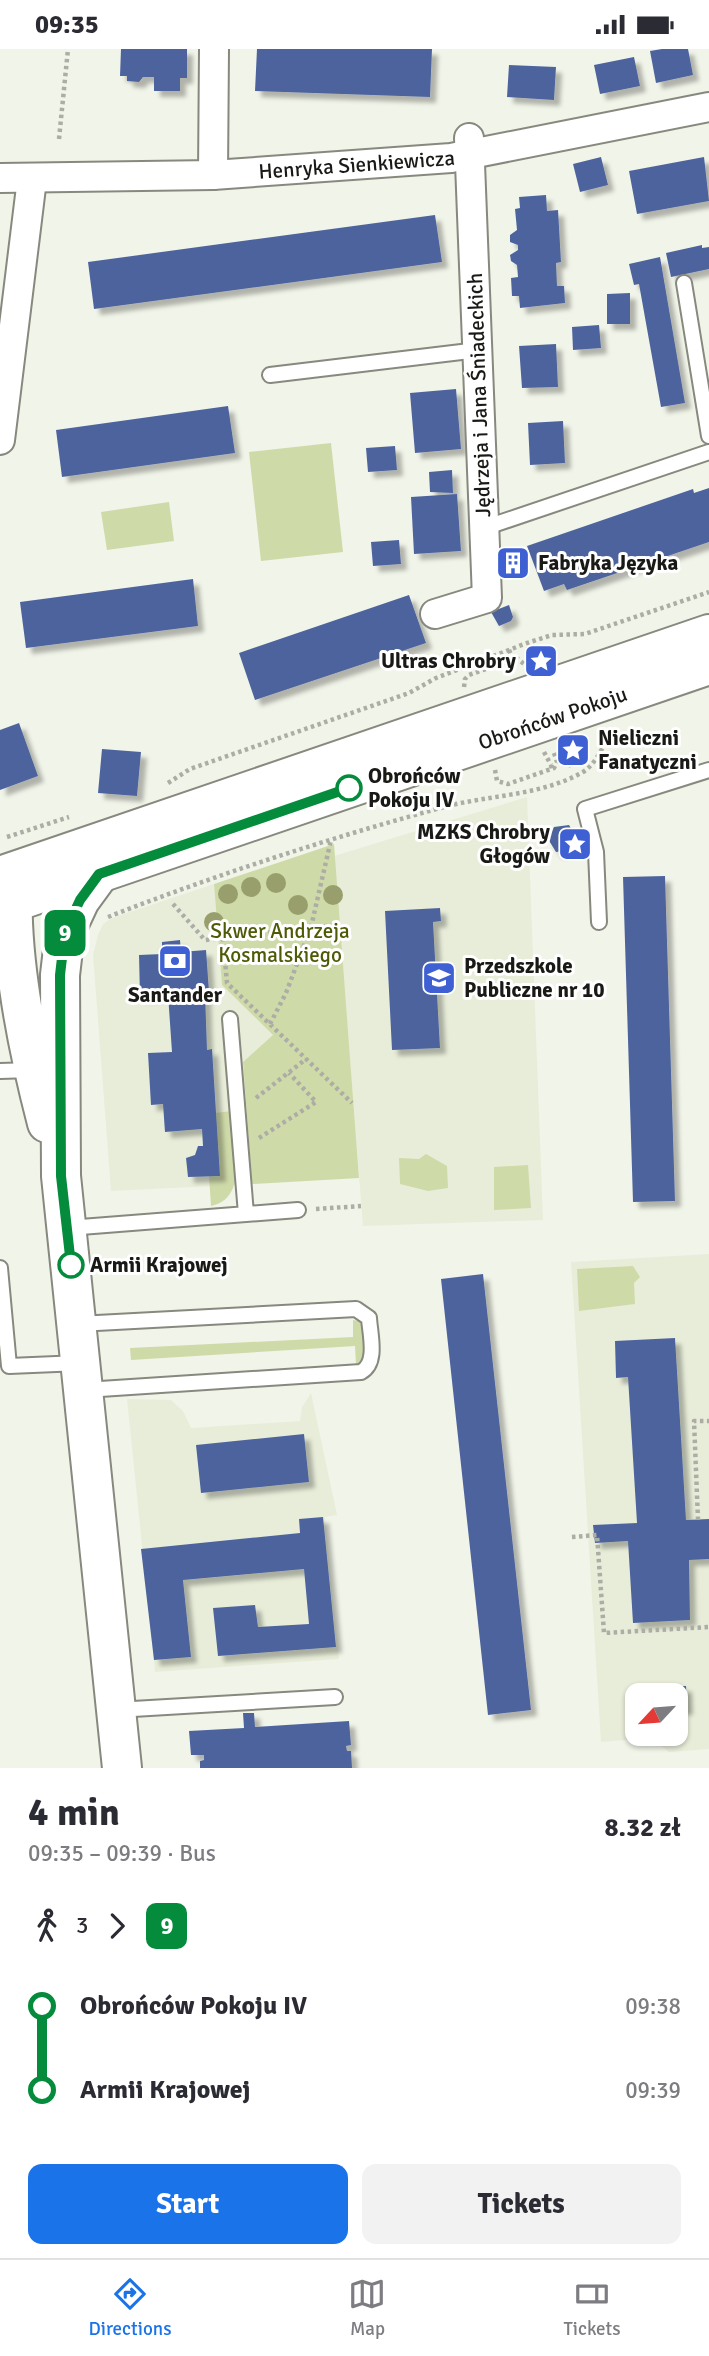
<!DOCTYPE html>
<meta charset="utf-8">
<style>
body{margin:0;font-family:Signika,sans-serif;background:#f2f2f3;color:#2b2b33;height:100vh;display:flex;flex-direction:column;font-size:26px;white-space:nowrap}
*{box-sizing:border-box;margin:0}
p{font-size:23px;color:#7c7c81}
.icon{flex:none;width:38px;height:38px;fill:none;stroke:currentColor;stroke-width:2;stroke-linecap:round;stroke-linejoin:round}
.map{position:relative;height:1719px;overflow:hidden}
.details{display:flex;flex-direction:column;background:#fff;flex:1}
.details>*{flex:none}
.badge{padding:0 14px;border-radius:10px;font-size:24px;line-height:46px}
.needle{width:46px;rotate:244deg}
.fabs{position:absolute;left:625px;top:1634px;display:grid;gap:14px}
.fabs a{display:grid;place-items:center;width:63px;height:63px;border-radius:14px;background:#fff;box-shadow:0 2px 5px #0004;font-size:35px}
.map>.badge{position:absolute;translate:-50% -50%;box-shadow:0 0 0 4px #fff}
.legs{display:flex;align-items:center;gap:10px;height:77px;padding:0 28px;font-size:23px}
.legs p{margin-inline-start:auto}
.overview{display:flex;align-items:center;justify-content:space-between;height:119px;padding:0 28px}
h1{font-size:38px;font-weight:800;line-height:52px}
.button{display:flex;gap:14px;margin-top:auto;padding:14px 28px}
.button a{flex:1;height:80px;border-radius:14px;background:#1a73e8;color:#fff;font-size:28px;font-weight:800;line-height:80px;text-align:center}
.button a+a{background:#f2f2f3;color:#2b2b33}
ul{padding:0 28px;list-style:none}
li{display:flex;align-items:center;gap:24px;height:84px;font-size:26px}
li i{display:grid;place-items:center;width:10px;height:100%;margin:0 9px;background:currentColor}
li i::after{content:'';width:18px;height:18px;margin:-9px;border:5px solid;border-radius:50%;background:#fff}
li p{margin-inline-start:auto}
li:first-child i{background:linear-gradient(#0000 50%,currentColor 0)}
li:last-child i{background:linear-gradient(currentColor 50%,#0000 0)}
.status{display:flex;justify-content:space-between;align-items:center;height:49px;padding:0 35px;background:#fff;direction:ltr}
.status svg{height:19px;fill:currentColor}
.tab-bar{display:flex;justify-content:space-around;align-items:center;height:98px;border-top:2px solid #e1e1e2;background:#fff;font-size:19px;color:#7c7c81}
.tab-bar a{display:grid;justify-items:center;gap:4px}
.tab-bar .active{color:#1a73e8}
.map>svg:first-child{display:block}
</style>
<div class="status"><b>09:35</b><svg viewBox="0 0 49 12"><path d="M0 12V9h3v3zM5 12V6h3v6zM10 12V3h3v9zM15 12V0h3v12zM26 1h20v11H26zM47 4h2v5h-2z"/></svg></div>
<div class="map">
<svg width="709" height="1719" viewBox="0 0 709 1719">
<defs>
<filter id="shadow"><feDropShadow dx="6" dy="6" stdDeviation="2" flood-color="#0004"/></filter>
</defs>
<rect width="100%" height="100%" fill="#f1f4e8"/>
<path fill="#e8edd9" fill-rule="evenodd" d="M 527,748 L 543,1171 L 363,1177 L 334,807 Z
M 214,835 L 222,936 L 273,986 L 243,1013 L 252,1135 L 111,1142 L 93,906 L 98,886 L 103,875 L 112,869 Z
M 709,1205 L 709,1700 L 669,1703 L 651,1689 L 601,1693 L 571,1213 ZM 637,1647 L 676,1647 L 676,1685 L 637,1685 Z
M 311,1344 L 337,1466 L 325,1468 L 339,1610 L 155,1623 L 127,1350 L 171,1351 L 183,1362 L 191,1379 L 300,1372 L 302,1358 Z"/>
<path fill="#cfdaa9" d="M 331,394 L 343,503 L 261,512 L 249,403 Z
M 169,453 L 174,492 L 107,501 L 101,463 Z
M 334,795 L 359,1129 L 252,1135 L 243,1013 L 273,986 L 222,936 L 214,835 Z
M 232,1062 C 234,1090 250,1150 211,1157 L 209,1127 L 215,1064 Z
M 426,1105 L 447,1117 L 448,1139 L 428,1142 L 400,1135 L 399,1109 L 419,1110 Z
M 528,1116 L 531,1159 L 494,1161 L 494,1118 Z
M 633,1217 L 640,1228 L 634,1234 L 635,1255 L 579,1262 L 577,1220 Z
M 353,1271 L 359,1272 L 364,1279 L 365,1307 L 356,1316 L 355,1297 L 131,1311 L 130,1299 L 353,1288 Z"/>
<path fill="#4e649d" filter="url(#shadow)" d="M 121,0 L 187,0 L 187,29 L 180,29 L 180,42 L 154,42 L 154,28 L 143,28 L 139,33 L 127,32 L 127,27 L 120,27 Z
M 257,0 L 432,0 L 430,48 L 255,42 Z
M 662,0 L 688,0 L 693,26 L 656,34 L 650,2 Z
M 634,8 L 640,37 L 600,45 L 594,16 Z
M 509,16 L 556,18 L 554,51 L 507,48 Z
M 601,108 L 608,136 L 580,143 L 573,115 Z
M 704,108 L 709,152 L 637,165 L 629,122 Z
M 546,146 L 547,162 L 558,161 L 561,213 L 556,214 L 557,237 L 564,237 L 565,254 L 520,259 L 519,247 L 512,247 L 511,229 L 518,228 L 517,216 L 511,212 L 510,206 L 518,201 L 518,196 L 510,193 L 510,186 L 517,181 L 515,160 L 520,159 L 519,148 Z
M 435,166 L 442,213 L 94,260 L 88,213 Z
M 702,196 L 702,199 L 709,198 L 709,220 L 671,228 L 666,204 Z
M 660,208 L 685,354 L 661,358 L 639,235 L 634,236 L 629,215 Z
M 630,244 L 630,275 L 607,275 L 607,245 Z
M 599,276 L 601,299 L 573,301 L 572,278 Z
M 556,295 L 558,338 L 522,339 L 519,297 Z
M 456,340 L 461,400 L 415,404 L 410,344 Z
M 228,357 L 235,404 L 62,428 L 56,381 Z
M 563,372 L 565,414 L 530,416 L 528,374 Z
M 395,397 L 397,421 L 368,423 L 366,399 Z
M 452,421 L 453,444 L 430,443 L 429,423 Z
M 709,439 L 709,493 L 567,541 L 564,535 L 544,542 L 527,497 L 693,440 L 694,444 Z
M 457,445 L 461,502 L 414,505 L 411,448 Z
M 399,491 L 401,515 L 373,517 L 371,493 Z
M 516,505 L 520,519 L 510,522 L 505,508 Z
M 193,530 L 198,577 L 26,599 L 20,553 Z
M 409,546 L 426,594 L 255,651 L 239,604 Z
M 509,556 L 513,568 L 511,572 L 499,577 L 491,563 Z
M 19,674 L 38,727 L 0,741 L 0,681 Z
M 102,700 L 141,703 L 137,747 L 98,744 Z
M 569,776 L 576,788 L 574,795 L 570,801 L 556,803 L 548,790 L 554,778 Z
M 665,827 L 675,1152 L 633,1153 L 623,828 Z
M 440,859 L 441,872 L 433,873 L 440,999 L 392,1001 L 385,862 Z
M 180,891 L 181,903 L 206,901 L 209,943 L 205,944 L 207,1001 L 212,1000 L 220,1127 L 188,1128 L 186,1109 L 195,1106 L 198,1097 L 203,1097 L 202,1080 L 165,1083 L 163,1055 L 151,1056 L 148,1004 L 172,1003 L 168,945 L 140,948 L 139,906 L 162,905 L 162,893 Z
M 483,1225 L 531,1661 L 488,1666 L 441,1230 Z
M 675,1289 L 686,1471 L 709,1470 L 709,1510 L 689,1511 L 690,1571 L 633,1574 L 628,1492 L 595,1494 L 593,1476 L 637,1474 L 628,1328 L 616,1329 L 615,1292 Z
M 304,1385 L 309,1433 L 201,1444 L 196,1396 Z
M 323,1468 L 336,1598 L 218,1607 L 213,1559 L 255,1556 L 258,1578 L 309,1575 L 304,1520 L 183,1531 L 191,1608 L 154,1611 L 141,1500 L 300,1484 L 299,1470 Z
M 686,1637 L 687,1660 L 676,1660 L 676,1647 L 651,1647 L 650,1638 Z
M 243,1664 L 254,1664 L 255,1678 L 349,1672 L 351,1696 L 346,1697 L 347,1702 L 351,1702 L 352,1719 L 200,1719 L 200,1712 L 204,1711 L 204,1706 L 191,1706 L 189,1682 L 244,1679 Z"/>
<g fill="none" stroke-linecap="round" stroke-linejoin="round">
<g stroke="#87897e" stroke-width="18">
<path id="lane" d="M 684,234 L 709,387
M 270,326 L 478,301
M 484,479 L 709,403
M 599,873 L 596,803 L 585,760 L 709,721
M 230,970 L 246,1165
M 0,1022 L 32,1021
M 68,1179 L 298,1161
M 0,1219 L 9,1317 L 80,1314
M 78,1275 L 356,1260 L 369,1269 C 370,1286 378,1314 361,1323 L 85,1341
M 116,1661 L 335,1648"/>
</g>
<g stroke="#87897e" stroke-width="32">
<g id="street">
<path d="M 213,126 L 214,0"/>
<path id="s1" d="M 0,129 L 213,126 L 451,109 L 709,58"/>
<path d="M 0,391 L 32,130"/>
<path d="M 435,565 L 487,549 L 469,89"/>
</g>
</g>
<g stroke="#87897e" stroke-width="42">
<path id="secondary" d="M 14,823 C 7,898 28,1001 47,1074
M 99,825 L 80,851 L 65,883 L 60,926 L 61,1127 L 122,1719"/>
</g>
<g stroke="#87897e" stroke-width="42">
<g id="primary">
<path d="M 0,827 L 709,585"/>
<path id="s2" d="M 0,858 L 709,616"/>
</g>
</g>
<path stroke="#acaea5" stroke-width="4.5" stroke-dasharray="3.5 3.5" stroke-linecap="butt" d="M 59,90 L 68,0
M 528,598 L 534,613
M 509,601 L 512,608
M 464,638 L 465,630 L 469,626 L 517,609 L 524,615
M 563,698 L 571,718
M 544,703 L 551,716
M 495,721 L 497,732 L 508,735 L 554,719 L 557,713 L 553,701
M 168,734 L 190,720 L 409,644 L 436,629 L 527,594 L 552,586 L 585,585 L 709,543
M 7,788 L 69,768
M 173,855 L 205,891 L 335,876
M 108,868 C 218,825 330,789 444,758 C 488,746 541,747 583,723 C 599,713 602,693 616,682
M 223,889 L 227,934 L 352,1054
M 270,975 L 286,944 L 311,878 L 331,791
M 256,1049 L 306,1010
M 259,1089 L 316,1053 L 289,1024
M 316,1160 L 361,1157
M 698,1471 L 694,1372 L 709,1372
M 572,1488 L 597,1486 L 604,1584 L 709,1578"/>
<use href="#lane" stroke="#fff" stroke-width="14"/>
<use href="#street" stroke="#fff" stroke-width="28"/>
<use href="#secondary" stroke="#fff" stroke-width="38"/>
<use href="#primary" stroke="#fff" stroke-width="38"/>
<path stroke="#acaea5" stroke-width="4.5" stroke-dasharray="3.5 3.5" stroke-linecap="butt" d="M 512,608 L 515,615
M 551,716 L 552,722"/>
</g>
<g fill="#989f6c">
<circle cx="276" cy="834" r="10"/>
<circle cx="251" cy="838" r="10"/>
<circle cx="228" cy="845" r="10"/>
<circle cx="333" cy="846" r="10"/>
<circle cx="298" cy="856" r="10"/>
<circle cx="214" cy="873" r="10"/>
</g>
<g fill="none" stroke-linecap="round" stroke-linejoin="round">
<g stroke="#fff" stroke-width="16">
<path id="line-1" d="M 71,1216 L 61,1127 L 60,926 L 65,883 L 80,851 L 99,825 L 349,739"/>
</g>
<use href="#line-1" stroke="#048b3c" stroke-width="10"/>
</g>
<defs>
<g id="building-square" transform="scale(1.75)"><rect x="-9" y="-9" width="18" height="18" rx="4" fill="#3f60d2" stroke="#fff"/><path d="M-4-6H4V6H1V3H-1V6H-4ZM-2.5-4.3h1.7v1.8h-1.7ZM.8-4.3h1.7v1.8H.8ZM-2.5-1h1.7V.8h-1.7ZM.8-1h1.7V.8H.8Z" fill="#fff"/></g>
<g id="sight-square" transform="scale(1.75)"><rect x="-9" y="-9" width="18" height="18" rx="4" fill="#3f60d2" stroke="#fff"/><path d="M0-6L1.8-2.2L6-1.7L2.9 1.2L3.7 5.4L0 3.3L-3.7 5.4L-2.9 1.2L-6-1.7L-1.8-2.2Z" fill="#fff"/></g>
<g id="bank-square" transform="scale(1.75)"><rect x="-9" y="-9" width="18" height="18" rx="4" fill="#3f60d2" stroke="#fff"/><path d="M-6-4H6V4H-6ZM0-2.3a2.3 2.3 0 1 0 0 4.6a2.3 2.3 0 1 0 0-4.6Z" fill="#fff"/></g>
<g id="school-square" transform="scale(1.75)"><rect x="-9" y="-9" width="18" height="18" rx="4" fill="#3f60d2" stroke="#fff"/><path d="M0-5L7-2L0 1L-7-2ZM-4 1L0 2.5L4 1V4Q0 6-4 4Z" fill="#fff"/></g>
</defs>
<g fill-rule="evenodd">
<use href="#building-square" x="513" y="514"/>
<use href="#sight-square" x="541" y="612"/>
<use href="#sight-square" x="573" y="701"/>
<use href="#sight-square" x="575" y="795"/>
<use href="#bank-square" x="175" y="912"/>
<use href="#school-square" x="439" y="929"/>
</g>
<g fill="#fff" stroke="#048b3c" stroke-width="3.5">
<circle cx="349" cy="739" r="12"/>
<circle cx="71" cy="1216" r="12"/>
</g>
<g text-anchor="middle" stroke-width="6" stroke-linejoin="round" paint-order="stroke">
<g font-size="21" fill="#191a16" stroke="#fff">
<text dy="7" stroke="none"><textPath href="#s1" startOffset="357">Henryka Sienkiewicza</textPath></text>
<text transform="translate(479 346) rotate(-92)" y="7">Jędrzeja i Jana Śniadeckich</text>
<text dy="7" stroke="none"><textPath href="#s2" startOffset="584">Obrońców Pokoju</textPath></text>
</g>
<g font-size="21" font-weight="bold" fill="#191a16" stroke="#fff" text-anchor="start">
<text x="538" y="521">Fabryka Języka</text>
<text x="516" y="619" text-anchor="end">Ultras Chrobry</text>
<text x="598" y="696">Nieliczni<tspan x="598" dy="24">Fanatyczni</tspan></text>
<text x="550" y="790" text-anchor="end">MZKS Chrobry<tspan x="550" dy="24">Głogów</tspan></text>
<text x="464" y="924">Przedszkole<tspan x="464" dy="24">Publiczne nr 10</tspan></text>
<text x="175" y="953" text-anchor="middle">Santander</text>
</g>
<g font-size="21" font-weight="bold" fill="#191a16" stroke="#fff" text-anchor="start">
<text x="368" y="734">Obrońców<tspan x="368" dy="24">Pokoju IV</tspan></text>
<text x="90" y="1223">Armii Krajowej</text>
</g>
<g font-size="21" fill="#4f5a06" stroke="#fff">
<text x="280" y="889">Skwer Andrzeja<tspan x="280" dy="24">Kosmalskiego</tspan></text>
</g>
</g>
</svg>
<div class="fabs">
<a><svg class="needle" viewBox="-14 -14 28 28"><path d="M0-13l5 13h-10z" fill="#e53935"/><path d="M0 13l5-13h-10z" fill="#7c7c81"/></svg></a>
</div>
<b class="badge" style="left:65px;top:884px;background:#048b3c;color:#fff">9</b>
</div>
<section class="details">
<div class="overview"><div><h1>4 min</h1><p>09:35 – 09:39 · Bus</p></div><b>8.32 zł</b></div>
<div class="legs"><svg class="icon" aria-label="walk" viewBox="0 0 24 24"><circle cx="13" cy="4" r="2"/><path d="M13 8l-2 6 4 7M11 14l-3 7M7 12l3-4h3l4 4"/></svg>3<svg class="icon" aria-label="forward" viewBox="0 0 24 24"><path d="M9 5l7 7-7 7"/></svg><b class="badge" style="background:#048b3c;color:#fff">9</b></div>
<ul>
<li><i style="color:#048b3c"></i><b>Obrońców Pokoju IV</b><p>09:38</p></li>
<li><i style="color:#048b3c"></i><b>Armii Krajowej</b><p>09:39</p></li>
</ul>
<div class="button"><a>Start</a><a>Tickets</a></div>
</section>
<nav class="tab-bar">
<a class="active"><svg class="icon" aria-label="directions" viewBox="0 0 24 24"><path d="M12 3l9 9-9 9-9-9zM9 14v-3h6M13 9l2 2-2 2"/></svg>Directions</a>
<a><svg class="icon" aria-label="map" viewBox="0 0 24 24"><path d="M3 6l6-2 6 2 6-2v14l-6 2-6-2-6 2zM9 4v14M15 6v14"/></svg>Map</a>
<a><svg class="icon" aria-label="tickets" viewBox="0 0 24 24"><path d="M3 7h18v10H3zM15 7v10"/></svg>Tickets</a>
</nav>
